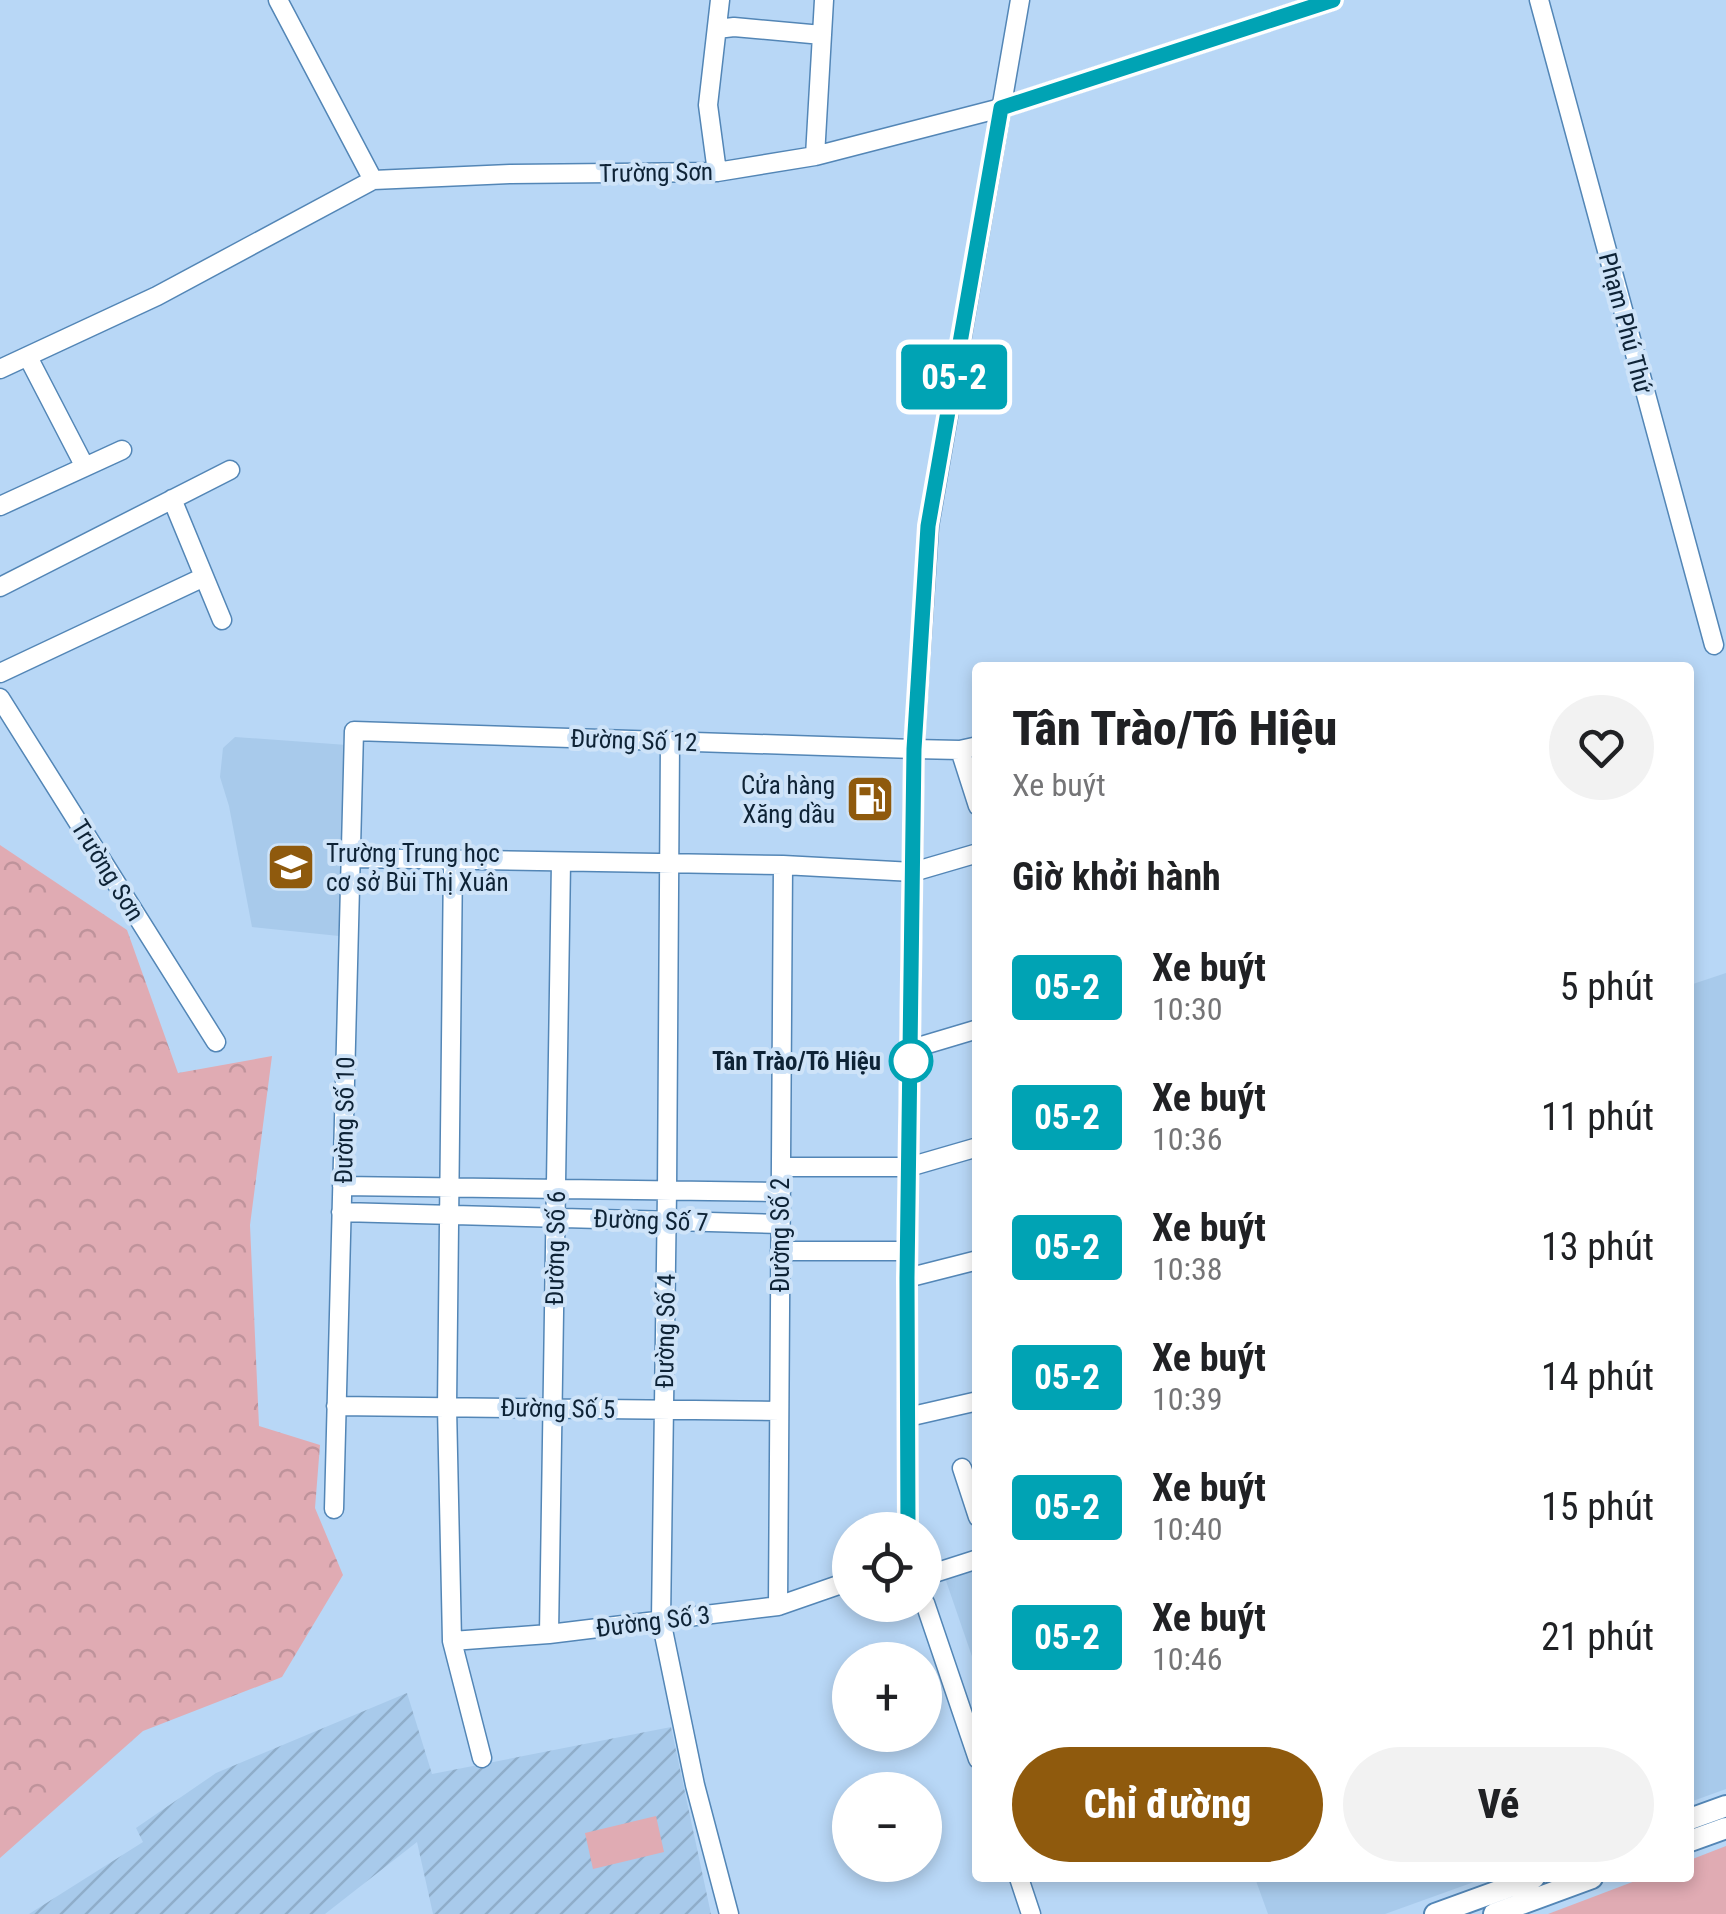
<!DOCTYPE html>
<html lang="vi">
<meta charset="utf-8">
<style>
body{margin:0;font-family:"Roboto Condensed",sans-serif;background:#f2f2f2;color:#202124;height:100vh;display:flex;flex-direction:column;font-size:38px;white-space:nowrap}
*{box-sizing:border-box;margin:0}
p{font-size:32px;color:#757577}
.icon{flex:none;width:55px;height:55px;fill:none;stroke:currentColor;stroke-width:2;stroke-linecap:round;stroke-linejoin:round}
.map{position:relative;flex:1;overflow:hidden}
.drawer{position:absolute;left:972px;top:662px;width:722px;height:1220px;display:flex;flex-direction:column;background:#fff;border-radius:10px;box-shadow:0 5px 15px #0003}
.drawer>*{flex:none}
.badge{padding:0 20px;border-radius:8px;font-size:35px;line-height:65px}
.buttons{position:absolute;left:832px;top:1512px;display:grid;gap:20px}
.buttons a{display:grid;place-items:center;width:110px;height:110px;border-radius:50%;background:#fff;box-shadow:0 5px 15px #0003;font-size:50px}
.map>.badge{position:absolute;translate:-50% -50%;box-shadow:0 0 0 5px #fff}
h2{padding:0 40px;font-size:38px;line-height:90px}
.round{display:grid;place-items:center;flex:none;width:105px;height:105px;border-radius:52px;background:#f2f2f2}
.head{display:flex;align-items:center;justify-content:space-between;height:170px;padding:0 40px}
h1{font-size:48px;font-weight:800;line-height:75px}
.action{display:flex;gap:20px;margin-top:auto;padding:20px 40px}
.action a{flex:1;height:115px;border-radius:60px;background:#8f5a0d;color:#fff;font-size:40px;font-weight:800;line-height:115px;text-align:center}
.action a+a{background:#f2f2f2;color:#202124}
ul{padding:0;list-style:none}
li{display:flex;align-items:center;gap:30px;height:130px;padding:0 40px}
li div{flex:1}
li b{display:block;font-size:38px}
li em{font-style:normal}
li .badge{min-width:110px;font-weight:700;text-align:center}
.map>svg:first-child{display:block}
</style>
<div class="map">
<svg width="1726" height="1914" viewBox="0 0 1726 1914">
<defs>
<pattern id="industrial-furrows" width="10" height="10" patternUnits="userSpaceOnUse" patternTransform="scale(2.5)"><rect width="10" height="10" fill="#a8caeb"/><path d="M-1 1l2-2M0 10L10 0M9 11l2-2" fill="none" stroke="#8fadca"/></pattern>
<pattern id="forest-crowns" width="20" height="18" patternUnits="userSpaceOnUse" patternTransform="scale(2.5)"><rect width="20" height="18" fill="#e0abb3"/><path d="M2 6a3 3 0 1 1 6 0M12 15a3 3 0 1 1 6 0" fill="none" stroke="#bf939b"/></pattern>
</defs>
<rect width="100%" height="100%" fill="#b8d7f6"/>
<path fill="#a8caeb" d="M 235,737 L 347,745 L 339,936 L 252,927 L 229,806 L 220,777 L 223,748 Z
M 1726,973 L 1726,1789 L 1690,1802 L 1690,985 Z
M 977,1565 L 977,1671 L 944,1575 Z
M 1255,1878 L 1485,1878 L 1385,1914 L 1268,1914 Z"/>
<path fill="url(#industrial-furrows)" d="M 407,1693 L 432,1774 L 671,1727 L 711,1914 L 433,1914 L 417,1842 L 325,1914 L 29,1914 L 143,1842 L 136,1828 L 216,1773 Z"/>
<path fill="#e0abb3" d="M 656,1816 L 664,1852 L 593,1869 L 585,1833 Z
M 1726,1846 L 1726,1914 L 1548,1914 L 1643,1878 L 1690,1878 L 1690,1860 Z"/>
<path fill="url(#forest-crowns)" d="M 0,845 L 127,930 L 178,1073 L 272,1056 L 250,1225 L 259,1426 L 320,1445 L 315,1508 L 343,1575 L 282,1677 L 143,1731 L 0,1858 Z"/>
<g fill="none" stroke-linecap="round" stroke-linejoin="round">
<g stroke="#5386b6" stroke-width="21">
<path id="minor" d="M 278,0 L 373,180
M 1539,0 L 1714,645
M 717,29 L 734,27 L 822,35
M 815,156 L 824,0
M 717,172 L 708,105 L 720,0
M 28,357 L 85,467
M 0,369 L 157,296 L 373,180 L 510,174 L 717,172 L 815,156 L 1001,108 L 1333,0
M 172,499 L 222,620
M 0,506 L 122,450
M 0,587 L 230,470
M 0,673 L 204,577
M 0,698 L 216,1042
M 670,741 L 667,1191 L 661,1620 L 695,1785 L 729,1914
M 960,750 L 978,806
M 350,858 L 783,865 L 913,872 L 978,853
M 453,860 L 447,1407 L 452,1641 L 482,1758
M 911,1049 L 978,1029
M 781,1167 L 909,1167 L 978,1147
M 342,1186 L 781,1192
M 341,1212 L 780,1224
M 780,1251 L 907,1251
M 907,1278 L 978,1260
M 336,1406 L 779,1411
M 908,1417 L 978,1401
M 962,1468 L 978,1517
M 334,1509 L 354,731 L 914,749 L 960,750 L 978,746
M 908,1530 L 907,1278 L 914,749 L 929,526 L 1020,0
M 925,1576 L 978,1559
M 925,1603 L 978,1759
M 778,1606 L 783,865
M 549,1634 L 561,862
M 452,1641 L 549,1634 L 778,1606 L 850,1581
M 1019,1878 L 1031,1914"/>
</g>
<g stroke="#5386b6" stroke-width="24">
<path id="major" d="M 1690,1819 L 1726,1806
M 1690,1841 L 1726,1828
M 1435,1914 L 1534,1878
M 1494,1914 L 1592,1878"/>
</g>
<use href="#minor" stroke="#fff" stroke-width="18"/>
<use href="#major" stroke="#fff" stroke-width="20"/>
</g>
<g fill="none" stroke-linecap="round" stroke-linejoin="round">
<g stroke="#fff" stroke-width="22">
<path id="line" d="M 908,1530 L 907,1278 L 914,749 L 928,526 L 1001,108 L 1333,0"/>
</g>
<use href="#line" stroke="#00a3b4" stroke-width="15"/>
</g>
<defs>
<g id="fuel-square" transform="scale(2.5)"><rect x="-9" y="-9" width="18" height="18" rx="4" fill="#8f5a0d" stroke="#cee3f8"/><path d="M-5.5-6h7V0h2V4h1.3V-2.5L3-4.5l.8-.8L6-3V5H2.5V1h-1V6h-7ZM-4.2-4.7v3.2H.2V-4.7Z" fill="#fff"/></g>
<g id="school-square" transform="scale(2.5)"><rect x="-9" y="-9" width="18" height="18" rx="4" fill="#8f5a0d" stroke="#cee3f8"/><path d="M0-5L7-2L0 1L-7-2ZM-4 1L0 2.5L4 1V4Q0 6-4 4Z" fill="#fff"/></g>
</defs>
<g fill-rule="evenodd">
<use href="#fuel-square" x="870" y="799"/>
<use href="#school-square" x="291" y="867"/>
</g>
<circle fill="#fff" stroke="#00a3b4" stroke-width="5" cx="911" cy="1061" r="20"/>
<g text-anchor="middle" stroke-width="8" stroke-linejoin="round" paint-order="stroke">
<g font-size="25" fill="#0e2336" stroke="#cee3f8">
<text transform="translate(656 172) rotate(-1)" y="9">Trường Sơn</text>
<text transform="translate(1626 323) rotate(75)" y="9">Phạm Phú Thứ</text>
<text transform="translate(634 740) rotate(2)" y="9">Đường Số 12</text>
<text transform="translate(108 870) rotate(58)" y="9">Trường Sơn</text>
<text transform="translate(344 1120) rotate(-89)" y="9">Đường Số 10</text>
<text transform="translate(651 1220) rotate(2)" y="9">Đường Số 7</text>
<text transform="translate(780 1235) rotate(-90)" y="9">Đường Số 2</text>
<text transform="translate(555 1248) rotate(-89)" y="9">Đường Số 6</text>
<text transform="translate(665 1331) rotate(-89)" y="9">Đường Số 4</text>
<text transform="translate(558 1408) rotate(1)" y="9">Đường Số 5</text>
<text transform="translate(653 1621) rotate(-7)" y="9">Đường Số 3</text>
</g>
<g font-size="25" fill="#0e2336" stroke="#cee3f8" text-anchor="end">
<text x="835" y="794">Cửa hàng<tspan x="835" dy="29">Xăng dầu</tspan></text>
<text x="326" y="862" text-anchor="start">Trường Trung học<tspan x="326" dy="29">cơ sở Bùi Thị Xuân</tspan></text>
</g>
<g font-size="25" font-weight="bold" fill="#0e2336" stroke="#cee3f8" text-anchor="end">
<text x="881" y="1070">Tân Trào/Tô Hiệu</text>
</g>
</g>
</svg>
<div class="buttons">
<a><svg class="icon" aria-label="locate" viewBox="0 0 24 24"><circle cx="12" cy="12" r="6"/><path d="M12 2v4M12 18v4M2 12h4M18 12h4"/></svg></a>
<a>+</a>
<a>−</a>
</div>
<b class="badge" style="left:954px;top:377px;background:#00a3b4;color:#fff">05-2</b>
<section class="drawer">
<div class="head"><div><h1>Tân Trào/Tô Hiệu</h1><p>Xe buýt</p></div><a class="round"><svg class="icon" aria-label="heart" viewBox="0 0 24 24"><path d="M12 20l-8-8c-3-5 5-10 8-4 3-6 11-1 8 4z"/></svg></a></div>
<h2>Giờ khởi hành</h2>
<ul>
<li><span class="badge" style="background:#00a3b4;color:#fff">05-2</span><div><b>Xe buýt</b><p>10:30</p></div><em>5 phút</em></li>
<li><span class="badge" style="background:#00a3b4;color:#fff">05-2</span><div><b>Xe buýt</b><p>10:36</p></div><em>11 phút</em></li>
<li><span class="badge" style="background:#00a3b4;color:#fff">05-2</span><div><b>Xe buýt</b><p>10:38</p></div><em>13 phút</em></li>
<li><span class="badge" style="background:#00a3b4;color:#fff">05-2</span><div><b>Xe buýt</b><p>10:39</p></div><em>14 phút</em></li>
<li><span class="badge" style="background:#00a3b4;color:#fff">05-2</span><div><b>Xe buýt</b><p>10:40</p></div><em>15 phút</em></li>
<li><span class="badge" style="background:#00a3b4;color:#fff">05-2</span><div><b>Xe buýt</b><p>10:46</p></div><em>21 phút</em></li>
</ul>
<div class="action"><a>Chỉ đường</a><a>Vé</a></div>
</section>
</div>
